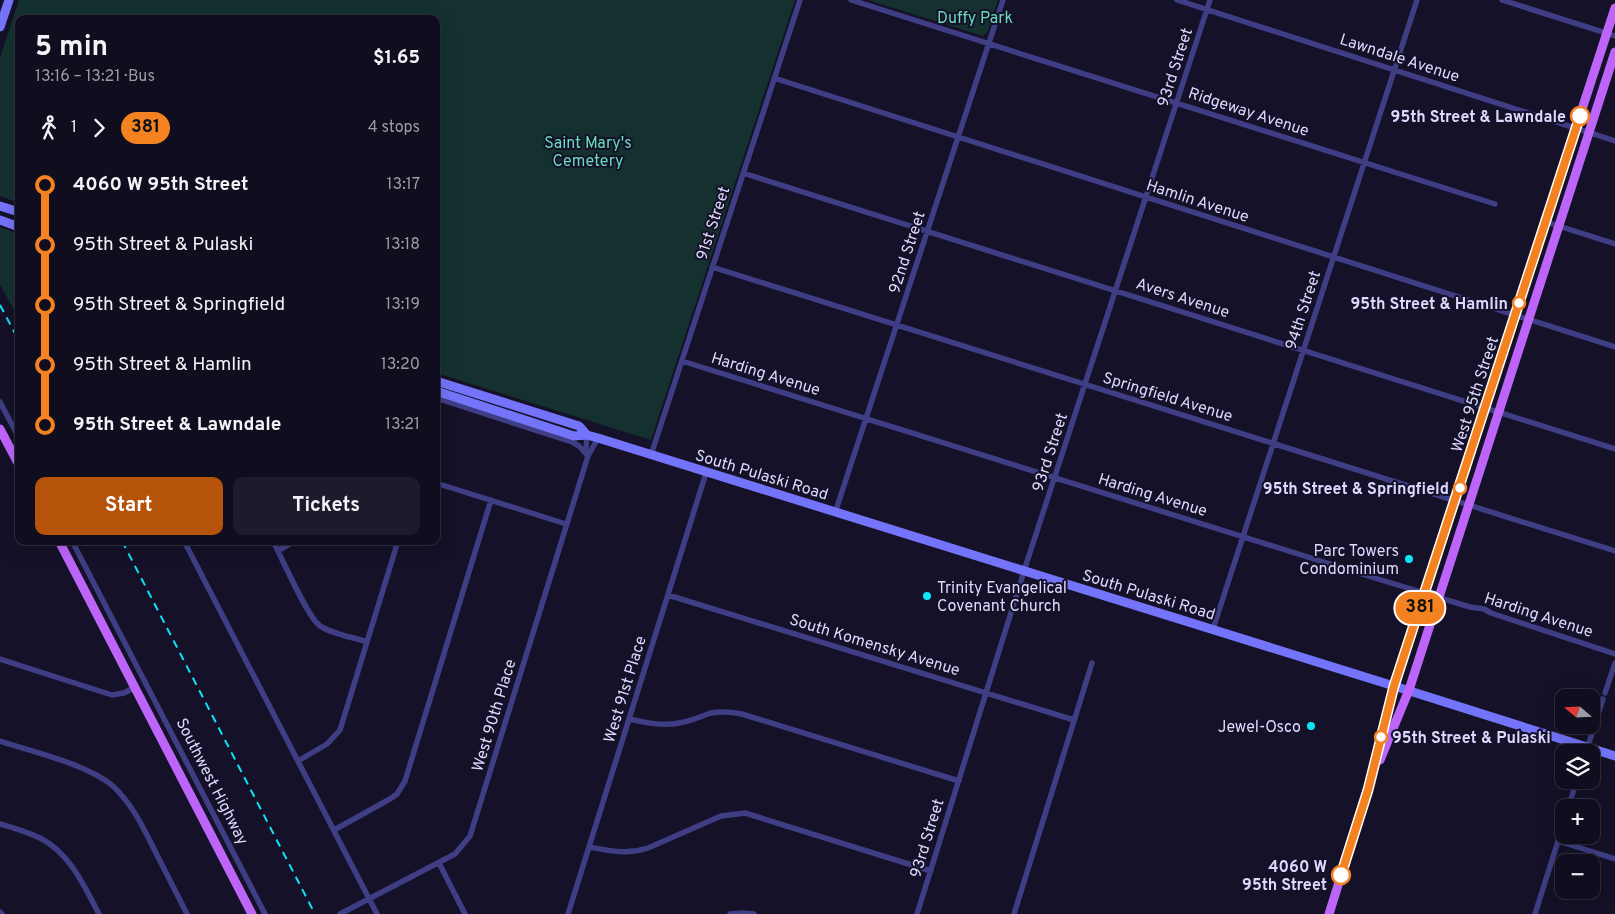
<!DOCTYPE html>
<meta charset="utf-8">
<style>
body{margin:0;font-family:Overpass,sans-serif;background:#1d1b2b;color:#f1f3f6;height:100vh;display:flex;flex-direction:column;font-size:19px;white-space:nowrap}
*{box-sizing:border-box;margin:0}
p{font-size:16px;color:#9b9ca4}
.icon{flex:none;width:28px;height:28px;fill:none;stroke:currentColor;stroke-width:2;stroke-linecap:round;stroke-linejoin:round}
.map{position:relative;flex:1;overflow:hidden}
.panel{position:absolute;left:15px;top:15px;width:425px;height:530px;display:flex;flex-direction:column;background:#0f0d1e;border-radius:10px;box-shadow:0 5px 20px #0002,0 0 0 1px #2f2d3c}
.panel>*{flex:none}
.badge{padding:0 10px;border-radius:16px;font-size:18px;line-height:32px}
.needle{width:32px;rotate:289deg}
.tools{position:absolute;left:1555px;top:689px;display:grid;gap:10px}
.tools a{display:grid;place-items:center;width:45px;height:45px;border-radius:10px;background:#0f0d1e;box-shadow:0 5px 20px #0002,0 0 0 1px #2f2d3c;font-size:25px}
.map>.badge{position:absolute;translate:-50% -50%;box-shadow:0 0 0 2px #fff}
.legs{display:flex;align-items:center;gap:8px;height:55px;padding:0 20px;font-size:16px}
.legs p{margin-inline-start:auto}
.overview{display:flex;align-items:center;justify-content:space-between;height:85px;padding:0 20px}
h1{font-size:28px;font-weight:700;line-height:38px}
.action{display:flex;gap:10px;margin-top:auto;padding:10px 20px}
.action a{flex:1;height:58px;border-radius:10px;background:#b45309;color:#fff;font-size:20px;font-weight:700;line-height:58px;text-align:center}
.action a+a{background:#1d1b2b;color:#f1f3f6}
ul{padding:0 20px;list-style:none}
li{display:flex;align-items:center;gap:18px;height:60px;font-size:19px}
li i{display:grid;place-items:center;width:8px;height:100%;margin:0 6px;background:currentColor}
li i::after{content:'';width:12px;height:12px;margin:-6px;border:4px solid;border-radius:50%;background:#0f0d1e}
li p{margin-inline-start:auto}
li:first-child i{background:linear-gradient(#0000 50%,currentColor 0)}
li:last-child i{background:linear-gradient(currentColor 50%,#0000 0)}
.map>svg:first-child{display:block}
</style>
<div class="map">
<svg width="1615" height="914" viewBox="0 0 1615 914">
<rect width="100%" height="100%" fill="#141128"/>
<path fill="#143130" d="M 19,0 L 795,0 L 651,440 L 436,373 L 436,19 L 19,19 L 19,203 L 0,196 L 0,58 Z
M 868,0 L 998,0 L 987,33 L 983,36 Z
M 0,227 L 19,234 L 19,320 L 0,284 Z"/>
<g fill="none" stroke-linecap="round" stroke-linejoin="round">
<path stroke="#3f3e84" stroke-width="5.5" d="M 851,0 L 1495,204
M 1177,0 L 1615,141
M 1502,0 L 1615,36
M 774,78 L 1615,347
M 743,173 L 1615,449
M 1546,222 L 1615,244
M 712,267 L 1615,551
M 682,361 L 1378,579 L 1470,607 L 1484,609 L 1491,613 L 1615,654
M 436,398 L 572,442 L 579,446 L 588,456
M 0,402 L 19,438
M 587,435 L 586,449 L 588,455
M 651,455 L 800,0
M 436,483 L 566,524
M 835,513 L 1003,0
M 72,541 L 265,914
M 184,541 L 377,914
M 273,541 C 282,558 307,616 319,625 C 330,634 353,637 367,642
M 278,551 L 295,541
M 668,595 L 1074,720
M 1213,629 L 1417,0
M 0,659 L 112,695 L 124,693 L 135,687
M 1605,693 L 1615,663
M 629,719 C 647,723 665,727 684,722 C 693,720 702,716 711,713 C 721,711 732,712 742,714 L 959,781
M 0,741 C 33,752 87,764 113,786 C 133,805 144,829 156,853 C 166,873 177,894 187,914
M 1586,752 L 1603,699
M 298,761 L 327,744 L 340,730 L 398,541
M 1568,808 L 1577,780
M 0,824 C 14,828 27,832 40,838 C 70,853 84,886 99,914
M 334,830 L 390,799 L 397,794 L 405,781 L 491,500
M 1558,841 L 1615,859
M 589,847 C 611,851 626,855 648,848 L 721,816 L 745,813 L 931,871
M 439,863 L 465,914
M 0,912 L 2,914
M 340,914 L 455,854 L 470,836 L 588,456 L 598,438
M 568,914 L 706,473
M 730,914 L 742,913 L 754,914
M 917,914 L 1024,571 L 1210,0
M 1014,914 L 1092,663
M 1535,914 L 1564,822"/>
<path stroke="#7474fa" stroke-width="9" d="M 0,27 L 9,0
M 0,206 L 19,212
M 0,220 L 19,227
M 436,381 L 579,426 L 587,435
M 436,391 L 574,436 L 587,435 L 598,438 L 1394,686 L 1615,756"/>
<path stroke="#be65f9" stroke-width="9" d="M 0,429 L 19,465
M 59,541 L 252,914
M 1380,760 L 1409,690 L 1615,52
M 1329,914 L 1368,790 L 1394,686 L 1615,8"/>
<path stroke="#0de4f5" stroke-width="2" stroke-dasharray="8 6" stroke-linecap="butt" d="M 0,305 L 19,341
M 122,541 L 315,914"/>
</g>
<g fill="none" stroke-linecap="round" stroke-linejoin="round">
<g stroke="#fff" stroke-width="11">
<path id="line-1" d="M 1341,875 L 1368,790 L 1394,686 L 1580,116"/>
</g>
<use href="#line-1" stroke="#f58220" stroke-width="8"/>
</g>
<g fill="#fff" stroke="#f58220" stroke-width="2.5">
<circle cx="1580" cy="116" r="9"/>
<circle cx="1519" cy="303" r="6"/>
<circle cx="1460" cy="488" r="6"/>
<circle cx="1381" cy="737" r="6"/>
<circle cx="1341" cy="875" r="9"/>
</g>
<g fill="#0de4f5" stroke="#141128" stroke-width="2">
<circle cx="1409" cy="559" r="5"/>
<circle cx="927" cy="596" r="5"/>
<circle cx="1311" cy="726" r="5"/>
</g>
<g text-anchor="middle" stroke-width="4" stroke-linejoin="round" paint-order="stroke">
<g font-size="16" fill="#67dcbc" stroke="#141128">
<text x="975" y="23">Duffy Park</text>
<text x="588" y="148">Saint Mary's<tspan x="588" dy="18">Cemetery</tspan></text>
</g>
<g font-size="16" fill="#dcd9fe" stroke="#141128">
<text transform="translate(1400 57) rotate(18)" y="6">Lawndale Avenue</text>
<text transform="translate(1174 67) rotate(-72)" y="6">93rd Street</text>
<text transform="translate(1249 111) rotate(18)" y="6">Ridgeway Avenue</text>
<text transform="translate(1198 200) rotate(18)" y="6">Hamlin Avenue</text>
<text transform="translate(712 223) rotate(-72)" y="6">91st Street</text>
<text transform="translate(906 252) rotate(-72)" y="6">92nd Street</text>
<text transform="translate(1183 297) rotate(18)" y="6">Avers Avenue</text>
<text transform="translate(1302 310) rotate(-72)" y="6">94th Street</text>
<text transform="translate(766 373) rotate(17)" y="6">Harding Avenue</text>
<text transform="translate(1474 394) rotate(-72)" y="6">West 95th Street</text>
<text transform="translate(1168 396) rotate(17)" y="6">Springfield Avenue</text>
<text transform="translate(1049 452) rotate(-72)" y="6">93rd Street</text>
<text transform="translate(762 474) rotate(17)" y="6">South Pulaski Road</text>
<text transform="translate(1153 494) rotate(17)" y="6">Harding Avenue</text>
<text transform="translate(1149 594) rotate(17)" y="6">South Pulaski Road</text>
<text transform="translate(1539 614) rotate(18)" y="6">Harding Avenue</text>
<text transform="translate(875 644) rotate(17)" y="6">South Komensky Avenue</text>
<text transform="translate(624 689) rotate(-73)" y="6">West 91st Place</text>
<text transform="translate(493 715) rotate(-73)" y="6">West 90th Place</text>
<text transform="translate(213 781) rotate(63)" y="6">Southwest Highway</text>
<text transform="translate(926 838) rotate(-73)" y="6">93rd Street</text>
</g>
<g font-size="16" font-weight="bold" fill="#dcd9fe" stroke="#141128" text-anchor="end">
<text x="1566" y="122">95th Street &amp; Lawndale</text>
<text x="1508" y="309">95th Street &amp; Hamlin</text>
<text x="1449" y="494">95th Street &amp; Springfield</text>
<text x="1392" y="743" text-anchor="start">95th Street &amp; Pulaski</text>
<text x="1327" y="872">4060 W<tspan x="1327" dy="18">95th Street</tspan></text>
</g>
<g font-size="16" fill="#dcd9fe" stroke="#141128" text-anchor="end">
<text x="1399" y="556">Parc Towers<tspan x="1399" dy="18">Condominium</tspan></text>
<text x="937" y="593" text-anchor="start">Trinity Evangelical<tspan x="937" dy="18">Covenant Church</tspan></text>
<text x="1301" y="732">Jewel-Osco</text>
</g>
</g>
</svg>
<div class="tools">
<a><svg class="needle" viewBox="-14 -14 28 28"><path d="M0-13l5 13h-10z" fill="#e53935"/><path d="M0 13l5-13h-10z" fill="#9b9ca4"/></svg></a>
<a><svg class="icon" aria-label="layers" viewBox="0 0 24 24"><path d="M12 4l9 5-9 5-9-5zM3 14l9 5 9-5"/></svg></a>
<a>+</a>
<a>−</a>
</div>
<b class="badge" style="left:1420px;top:608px;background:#f58220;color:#111">381</b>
<section class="panel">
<div class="overview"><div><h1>5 min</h1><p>13:16 – 13:21 · Bus</p></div><b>$1.65</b></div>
<div class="legs"><svg class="icon" aria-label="walk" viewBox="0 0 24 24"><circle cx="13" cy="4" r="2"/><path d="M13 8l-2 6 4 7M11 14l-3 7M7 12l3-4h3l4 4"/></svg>1<svg class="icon" aria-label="forward" viewBox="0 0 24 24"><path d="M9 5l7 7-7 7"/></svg><b class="badge" style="background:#f58220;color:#111">381</b><p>4 stops</p></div>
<ul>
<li><i style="color:#f58220"></i><b>4060 W 95th Street</b><p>13:17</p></li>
<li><i style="color:#f58220"></i><span>95th Street &amp; Pulaski</span><p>13:18</p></li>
<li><i style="color:#f58220"></i><span>95th Street &amp; Springfield</span><p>13:19</p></li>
<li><i style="color:#f58220"></i><span>95th Street &amp; Hamlin</span><p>13:20</p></li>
<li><i style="color:#f58220"></i><b>95th Street &amp; Lawndale</b><p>13:21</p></li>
</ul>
<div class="action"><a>Start</a><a>Tickets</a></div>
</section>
</div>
